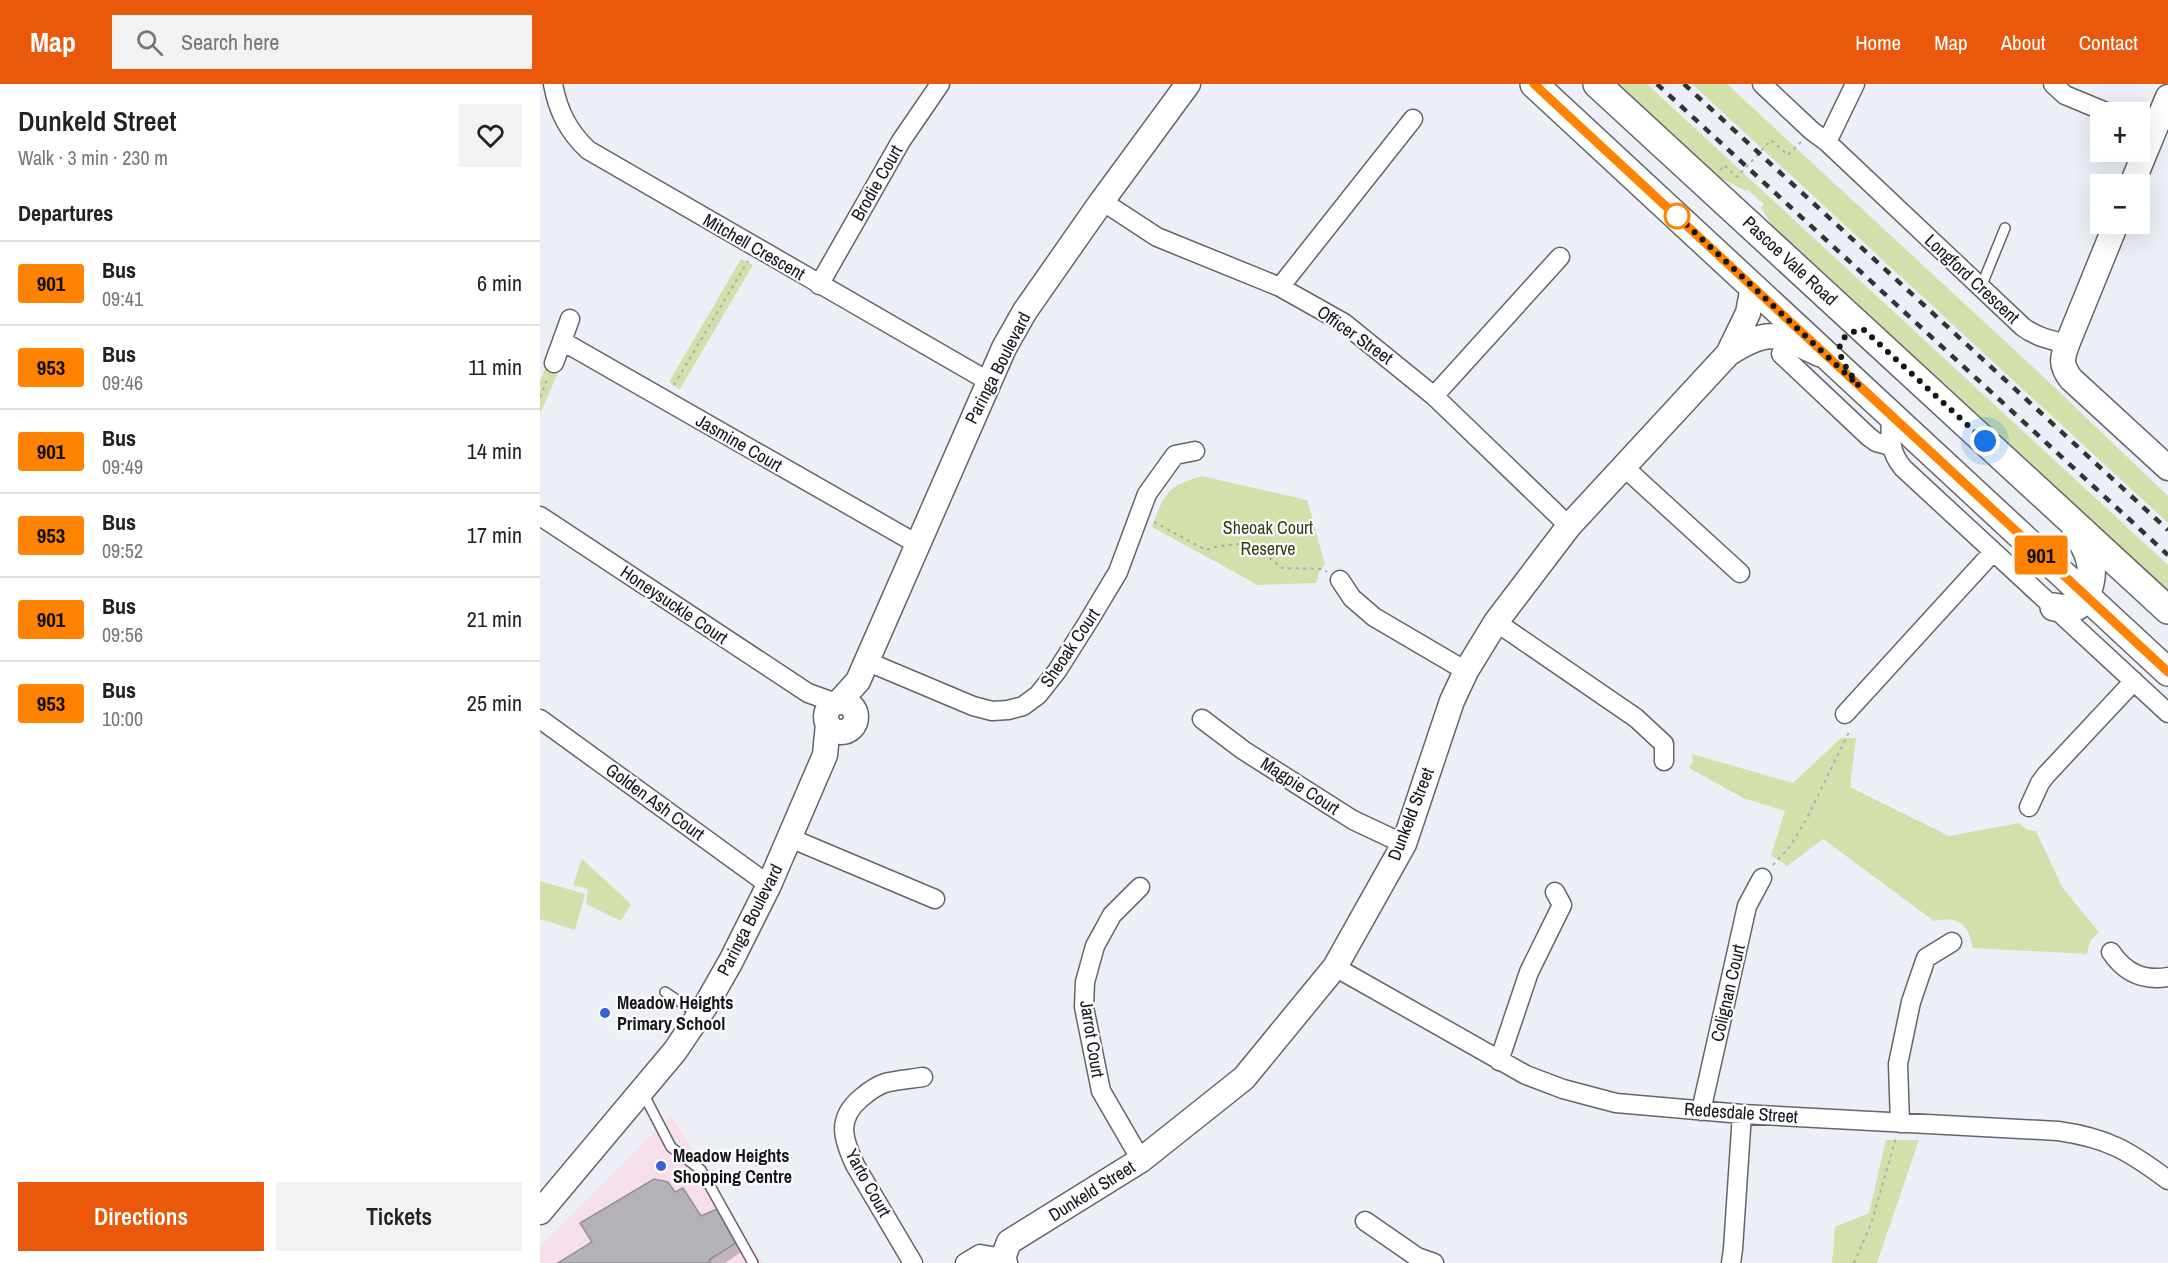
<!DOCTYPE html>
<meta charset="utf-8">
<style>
body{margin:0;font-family:"Archivo Narrow",sans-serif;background:#f2f2f2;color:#222;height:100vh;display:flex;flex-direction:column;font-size:22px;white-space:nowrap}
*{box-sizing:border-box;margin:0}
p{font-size:20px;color:#767676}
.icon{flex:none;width:33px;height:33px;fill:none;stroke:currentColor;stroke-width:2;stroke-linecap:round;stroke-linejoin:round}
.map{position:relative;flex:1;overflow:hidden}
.sheet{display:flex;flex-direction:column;background:#fff;width:540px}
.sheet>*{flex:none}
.badge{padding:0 12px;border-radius:4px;font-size:21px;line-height:39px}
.fabs{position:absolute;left:1550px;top:18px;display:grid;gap:12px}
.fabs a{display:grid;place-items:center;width:60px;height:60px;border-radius:0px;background:#fff;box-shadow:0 6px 24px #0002;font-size:30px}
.you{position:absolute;width:30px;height:30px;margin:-15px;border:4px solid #fff;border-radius:50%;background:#1a73e8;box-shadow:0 0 0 9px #1a73e833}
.map>.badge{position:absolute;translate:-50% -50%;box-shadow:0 0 0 3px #fff}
h2{padding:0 18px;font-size:22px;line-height:54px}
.round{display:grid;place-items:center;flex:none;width:63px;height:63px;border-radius:0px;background:#f2f2f2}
.head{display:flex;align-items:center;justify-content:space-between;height:102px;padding:0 18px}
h1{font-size:28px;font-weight:600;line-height:45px}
.cta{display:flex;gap:12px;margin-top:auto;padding:12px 18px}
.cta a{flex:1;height:69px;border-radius:0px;background:#ea580c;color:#fff;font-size:24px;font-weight:600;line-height:69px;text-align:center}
.cta a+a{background:#f2f2f2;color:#222}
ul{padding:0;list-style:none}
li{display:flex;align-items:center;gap:18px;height:84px;padding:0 18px;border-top:2px solid #e0e0e0}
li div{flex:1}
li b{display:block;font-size:22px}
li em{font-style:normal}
li .badge{min-width:66px;font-weight:700;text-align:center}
header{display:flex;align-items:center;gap:36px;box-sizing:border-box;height:84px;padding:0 30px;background:#ea580c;color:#fff}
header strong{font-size:28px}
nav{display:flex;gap:33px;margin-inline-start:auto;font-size:21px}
.search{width:420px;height:54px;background:#f2f2f2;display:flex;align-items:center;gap:15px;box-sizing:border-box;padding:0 21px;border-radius:0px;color:#767676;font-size:22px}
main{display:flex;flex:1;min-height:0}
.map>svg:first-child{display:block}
</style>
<header>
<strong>Map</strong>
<div class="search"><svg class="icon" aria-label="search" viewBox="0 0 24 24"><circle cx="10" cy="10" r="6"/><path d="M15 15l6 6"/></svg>Search here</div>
<nav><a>Home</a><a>Map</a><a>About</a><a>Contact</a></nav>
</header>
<main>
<section class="sheet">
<div class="head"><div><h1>Dunkeld Street</h1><p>Walk · 3 min · 230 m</p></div><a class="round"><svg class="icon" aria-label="heart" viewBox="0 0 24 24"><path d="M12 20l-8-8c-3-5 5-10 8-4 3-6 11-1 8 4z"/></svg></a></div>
<h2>Departures</h2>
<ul>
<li><span class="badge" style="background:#ff8200;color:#111">901</span><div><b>Bus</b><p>09:41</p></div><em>6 min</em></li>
<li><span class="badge" style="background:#ff8200;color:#111">953</span><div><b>Bus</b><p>09:46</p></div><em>11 min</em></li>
<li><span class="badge" style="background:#ff8200;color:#111">901</span><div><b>Bus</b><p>09:49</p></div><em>14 min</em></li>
<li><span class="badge" style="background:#ff8200;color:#111">953</span><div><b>Bus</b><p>09:52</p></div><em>17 min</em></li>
<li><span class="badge" style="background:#ff8200;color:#111">901</span><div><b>Bus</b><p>09:56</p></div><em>21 min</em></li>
<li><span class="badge" style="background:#ff8200;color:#111">953</span><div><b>Bus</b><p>10:00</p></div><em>25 min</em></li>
</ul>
<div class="cta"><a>Directions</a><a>Tickets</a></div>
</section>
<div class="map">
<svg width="1628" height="1179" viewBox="0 0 1628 1179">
<rect width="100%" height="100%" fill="#ecf0f6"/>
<path fill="#f6dfeb" d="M 131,1031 L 223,1179 L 0,1179 L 0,1163 Z"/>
<path fill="#d2e0ac" d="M 1075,0 L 1107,0 L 1628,481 L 1628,510 L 1242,156 L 1221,124 L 1224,120 L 1208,106 L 1206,107 L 1171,89 Z
M 1152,0 L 1187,0 L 1508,297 L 1628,412 L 1628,439 Z
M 201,175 L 213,181 L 140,305 L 129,298 Z
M 7,280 L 20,284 L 0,330 L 0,297 Z
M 662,392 L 767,416 L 785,480 L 779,489 L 776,499 L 718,501 L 612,443 C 625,409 626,402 662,392 Z
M 1301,654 L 1316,654 L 1310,703 L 1409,752 L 1479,739 L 1488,746 L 1496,747 L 1522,803 L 1559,848 L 1550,857 L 1547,870 L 1433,864 C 1428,840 1420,832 1394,837 L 1283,755 L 1247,782 L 1231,771 L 1245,727 L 1203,714 L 1149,684 L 1153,678 L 1152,670 L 1253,699 Z
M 42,775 L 91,820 L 81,837 L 46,820 L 48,805 L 33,801 Z
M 0,797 L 45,810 L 35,846 L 0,835 Z
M 1346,1056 L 1379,1056 L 1337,1179 L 1292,1179 L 1295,1143 L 1329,1129 Z"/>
<path fill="#0003" d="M 127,1099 L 137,1109 L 143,1106 L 163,1133 L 177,1127 L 185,1135 L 203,1167 L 185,1179 L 21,1179 L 54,1159 Z"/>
<path fill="#b4b2b8" stroke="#939298" stroke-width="1.5" d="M 114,1095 L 128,1098 L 135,1108 L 143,1104 L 161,1132 L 177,1125 L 196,1159 L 169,1176 L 171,1179 L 18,1179 L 52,1158 L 40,1139 Z"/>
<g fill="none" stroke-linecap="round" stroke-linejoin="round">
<g stroke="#62666b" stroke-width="12">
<path id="lane" d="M 1441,203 L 1465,144
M 125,908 L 157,929
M 103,1009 L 131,1063 L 161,1086 L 213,1179"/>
</g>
<g stroke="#62666b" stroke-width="21">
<path id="street" d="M 13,0 C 18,27 28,47 48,66 L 448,297
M 1222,0 L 1272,47 L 1287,58 L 1483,243 C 1496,253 1511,256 1527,260
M 1513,0 L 1525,11 L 1566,28
M 1287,58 L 1315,0
M 562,117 L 617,153 L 740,203 L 804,239 L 894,312 L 1029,442
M 279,201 L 361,57 L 400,0
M 740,203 L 873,35
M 22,257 L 377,460
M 1241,270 L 1329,353 L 1336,358 L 1351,362
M 14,279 L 30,235
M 894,312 L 1020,173
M 1351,332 C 1350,352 1349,368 1363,384 L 1628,629
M 1085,384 L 1200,489
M 0,432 L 268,609 L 296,619
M 800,496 L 812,514 L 834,533 L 926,587
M 956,538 L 1096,634 L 1124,660 L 1124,677
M 326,577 L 433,622 L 452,627 L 468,626 L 483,622 L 498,611 L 517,587 L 548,538 L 578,488 L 607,410 L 635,371 L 655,367
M 1305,630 L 1453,468
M 0,635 L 229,801
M 662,635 L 703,666 L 813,736 L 864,760
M 1489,723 L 1500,699 L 1506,691 L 1594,597
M 250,754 L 395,815
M 600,803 L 572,831 L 555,862 L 545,898 L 544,923 L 561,1007 L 601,1076
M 1571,868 C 1585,889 1603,897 1628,893
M 795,883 L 986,991 L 1023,1005 L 1076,1019 L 1202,1030 L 1518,1047 C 1568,1054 1589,1067 1628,1096
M 959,977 L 989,888 L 1022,821 L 1015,808
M 1161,1027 L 1207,822 L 1222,794
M 1360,1039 L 1358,980 L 1371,918 L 1386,874 L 1412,858
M 825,1137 L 877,1173 L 894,1179
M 373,1179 L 315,1081 C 303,1055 296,1035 321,1014 C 328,1008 336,1002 345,999 C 357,996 371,995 383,993
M 425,1179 L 440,1170 L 463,1174
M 1191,1179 L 1193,1165 L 1202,1030"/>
</g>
<g stroke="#62666b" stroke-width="27">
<path id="secondary" d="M 1592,100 L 1628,13
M 1576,140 L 1528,258 C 1522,273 1520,281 1531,295 L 1628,384
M 1188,270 C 1230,243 1237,250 1279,270
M 299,618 L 318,597 L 464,264 L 485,227 L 562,117 L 648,0
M286 633a15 15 0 1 1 30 0a15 15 0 1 1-30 0Z
M 0,1128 L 135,967 L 166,921 L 191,877 L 229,801 L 285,671 L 288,640
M 465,1179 L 463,1174 L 469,1158 L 601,1076 L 704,994 L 795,883 L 864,760 L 912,617 L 926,587 L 956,538 L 1029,442 L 1188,270 L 1208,229 L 1213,202"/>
</g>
<g stroke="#62666b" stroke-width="30">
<path id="primary" d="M 994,0 L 1628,588
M 1057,0 L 1628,526
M 1514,523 C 1520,524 1527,525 1533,524 C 1541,521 1546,514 1548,506 C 1556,484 1549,467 1536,448"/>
</g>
<path stroke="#aaadb2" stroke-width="2" stroke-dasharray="3 4.5" stroke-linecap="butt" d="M 1180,86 L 1184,81 L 1197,93 L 1231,56 L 1248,71 L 1261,58
M 134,301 L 208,177
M 0,313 L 8,293
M 614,438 L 666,466 L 679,462 L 700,460 L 715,462 L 742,484 L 782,485 L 787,488
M 1233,781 L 1249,764 L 1267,734 L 1310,646
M 1314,1179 L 1331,1140 L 1356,1054"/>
<use href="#lane" stroke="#fff" stroke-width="9"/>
<use href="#street" stroke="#fff" stroke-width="18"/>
<use href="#secondary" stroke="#fff" stroke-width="24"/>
<use href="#primary" stroke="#fff" stroke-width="27"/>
<path stroke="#323336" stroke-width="4.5" stroke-dasharray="8 8" stroke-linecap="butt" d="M 1117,0 L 1628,471
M 1144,0 L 1628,446"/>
</g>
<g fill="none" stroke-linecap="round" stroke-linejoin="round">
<g stroke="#fff" stroke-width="14">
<path id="line" d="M 994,0 L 1628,588"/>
</g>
<use href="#line" stroke="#ff8200" stroke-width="9"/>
<path stroke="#151618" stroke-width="6" stroke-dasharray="0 10.8" d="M 1137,132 L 1134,129 L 1319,302 C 1303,280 1283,254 1323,245 L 1445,357"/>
</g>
<circle fill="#fff" stroke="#ff8200" stroke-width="3" cx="1137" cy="132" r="12"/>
<g fill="#3963d4" stroke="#fdfdff" stroke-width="2">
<circle cx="65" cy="929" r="6"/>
<circle cx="121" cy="1082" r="6"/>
</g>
<g text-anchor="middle" stroke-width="4.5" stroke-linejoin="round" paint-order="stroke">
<g font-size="18" fill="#151618" stroke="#fdfdff">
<text transform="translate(337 99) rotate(-60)" y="6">Brodie Court</text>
<text transform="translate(214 163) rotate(30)" y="6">Mitchell Crescent</text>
<text transform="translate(1250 177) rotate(43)" y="6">Pascoe Vale Road</text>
<text transform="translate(1432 195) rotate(43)" y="6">Longford Crescent</text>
<text transform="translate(815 251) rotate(35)" y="6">Officer Street</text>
<text transform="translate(458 284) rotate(-63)" y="6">Paringa Boulevard</text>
<text transform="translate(199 359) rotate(30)" y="6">Jasmine Court</text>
<text transform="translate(134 521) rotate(34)" y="6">Honeysuckle Court</text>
<text transform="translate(530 564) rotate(-56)" y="6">Sheoak Court</text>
<text transform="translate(760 702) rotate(33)" y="6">Magpie Court</text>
<text transform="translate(115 718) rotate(36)" y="6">Golden Ash Court</text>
<text transform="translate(871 730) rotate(-69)" y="6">Dunkeld Street</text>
<text transform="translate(210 836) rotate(-63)" y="6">Paringa Boulevard</text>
<text transform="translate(1188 909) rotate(-77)" y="6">Colignan Court</text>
<text transform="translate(552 955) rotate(81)" y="6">Jarrot Court</text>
<text transform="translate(1201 1029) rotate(4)" y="6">Redesdale Street</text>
<text transform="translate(328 1099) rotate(61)" y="6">Yarto Court</text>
<text transform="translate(552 1107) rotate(-32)" y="6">Dunkeld Street</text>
</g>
<g font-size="18" fill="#343e0f" stroke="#fdfdff">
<text x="728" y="450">Sheoak Court<tspan x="728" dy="21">Reserve</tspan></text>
</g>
<g font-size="18" font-weight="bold" fill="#151618" stroke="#fdfdff" text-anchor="start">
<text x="77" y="925">Meadow Heights<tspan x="77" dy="21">Primary School</tspan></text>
<text x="133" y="1078">Meadow Heights<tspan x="133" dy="21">Shopping Centre</tspan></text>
</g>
</g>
</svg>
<div class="fabs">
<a>+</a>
<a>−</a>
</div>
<div class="you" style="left:1445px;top:357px"></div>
<b class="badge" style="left:1501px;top:471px;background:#ff8200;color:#111">901</b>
</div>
</main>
